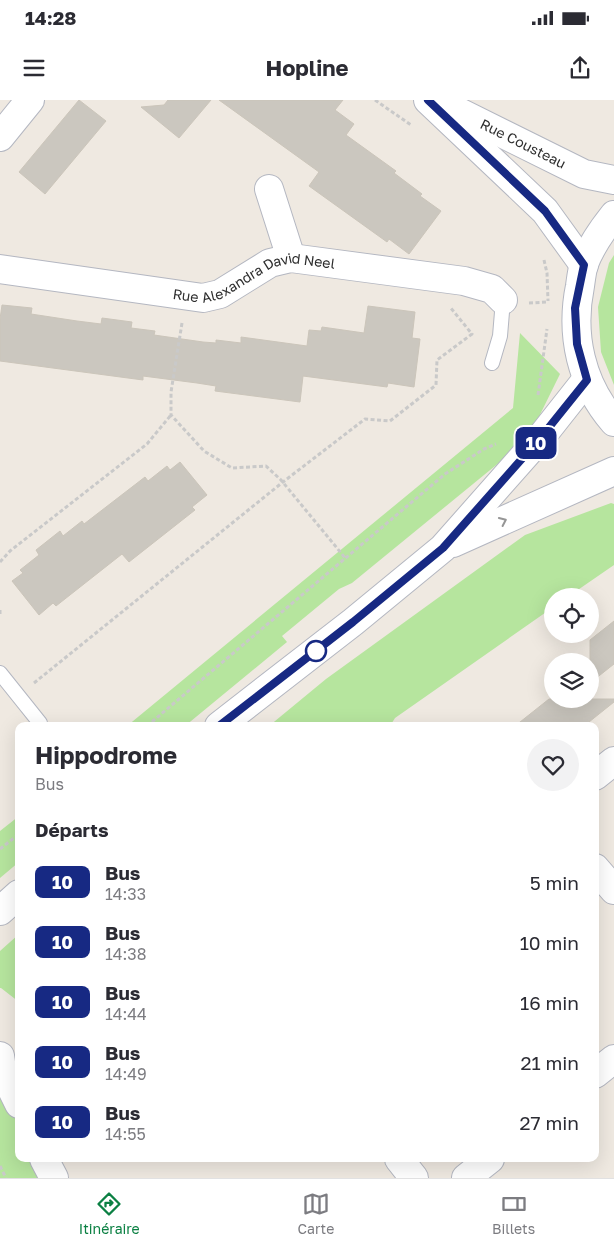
<!DOCTYPE html>
<html lang="fr">
<meta charset="utf-8">
<style>
body{margin:0;font-family:"Golos Text",sans-serif;background:#f2f2f3;color:#2b2b33;height:100vh;display:flex;flex-direction:column;font-size:19px;white-space:nowrap}
*{box-sizing:border-box;margin:0}
p{font-size:16px;color:#7c7c81}
.icon{flex:none;width:28px;height:28px;fill:none;stroke:currentColor;stroke-width:2;stroke-linecap:round;stroke-linejoin:round}
.map{position:relative;flex:1;overflow:hidden}
.sheet{position:absolute;left:15px;top:622px;width:584px;height:440px;display:flex;flex-direction:column;background:#fff;border-radius:10px;box-shadow:0 5px 20px #0002}
.sheet>*{flex:none}
.badge{padding:0 10px;border-radius:8px;font-size:18px;line-height:32px}
.controls{position:absolute;left:544px;top:488px;display:grid;gap:10px}
.controls a{display:grid;place-items:center;width:55px;height:55px;border-radius:50%;background:#fff;box-shadow:0 5px 20px #0002;font-size:25px}
.map>.badge{position:absolute;translate:-50% -50%;box-shadow:0 0 0 2px #fff}
h2{padding:0 20px;font-size:19px;line-height:45px}
.round{display:grid;place-items:center;flex:none;width:52px;height:52px;border-radius:26px;background:#f2f2f3}
.head{display:flex;align-items:center;justify-content:space-between;height:85px;padding:0 20px}
h1{font-size:24px;font-weight:700;line-height:38px}
ul{padding:0;list-style:none}
li{display:flex;align-items:center;gap:15px;height:60px;padding:0 20px}
li div{flex:1}
li b{display:block;font-size:19px}
li em{font-style:normal}
li .badge{min-width:55px;font-weight:700;text-align:center}
.status{display:flex;justify-content:space-between;align-items:center;height:35px;padding:0 25px;background:#fff;direction:ltr}
.status svg{height:14px;fill:currentColor}
header{display:flex;justify-content:space-between;align-items:center;height:65px;padding:0 20px;background:#fff;font-size:22px;font-weight:700}
.tab-bar{display:flex;justify-content:space-around;align-items:center;height:70px;border-top:1px solid #e1e1e2;background:#fff;font-size:14px;color:#7c7c81}
.tab-bar a{display:grid;justify-items:center;gap:2px}
.tab-bar .current{color:#0b8043}
.map>svg:first-child{display:block}
</style>
<div class="status"><b>14:28</b><svg viewBox="0 0 49 12"><path d="M0 12V9h3v3zM5 12V6h3v6zM10 12V3h3v9zM15 12V0h3v12zM26 1h20v11H26zM47 4h2v5h-2z"/></svg></div>
<header><svg class="icon" aria-label="menu" viewBox="0 0 24 24"><path d="M4 6h16M4 12h16M4 18h16"/></svg>Hopline<svg class="icon" aria-label="share" viewBox="0 0 24 24"><path d="M12 15V3M7 8l5-5 5 5M5 13v7h14v-7"/></svg></header>
<div class="map">
<svg width="614" height="1078" viewBox="0 0 614 1078">
<rect width="100%" height="100%" fill="#efe9e1"/>
<path fill="#b6e59e" d="M 614,155 L 614,285 L 601,252 L 598,207 L 609,163 Z
M 520,233 L 560,274 L 528,339 L 352,483 L 339,489 L 282,536 L 287,542 L 185,626 L 127,626 L 513,308 Z
M 611,403 L 614,404 L 614,465 L 569,496 L 552,496 L 552,508 L 395,618 L 390,626 L 269,626 L 326,579 L 525,435 Z
M 19,716 L 19,762 L 0,778 L 0,731 Z
M 19,834 L 19,902 L 1,888 L 0,888 L 0,851 Z
M 0,990 L 19,1013 L 19,1059 L 57,1059 L 49,1078 L 0,1078 Z"/>
<path fill="#cbc7bf" stroke="#cbc5ba" d="M 79,0 L 106,21 L 45,94 L 19,72 Z
M 168,0 L 211,0 L 179,38 L 141,7 L 164,5 Z
M 219,0 L 343,0 L 335,10 L 354,24 L 346,35 L 396,71 L 394,73 L 422,94 L 420,96 L 441,111 L 409,154 L 389,139 L 387,142 L 309,86 L 319,72 Z
M 2,205 L 32,208 L 31,214 L 77,221 L 101,224 L 102,218 L 132,222 L 131,228 L 155,231 L 154,235 L 203,242 L 216,243 L 216,240 L 241,243 L 241,237 L 307,246 L 309,230 L 321,231 L 322,227 L 364,233 L 368,206 L 415,212 L 412,238 L 420,239 L 414,287 L 388,283 L 387,287 L 303,276 L 300,302 L 215,291 L 216,286 L 197,283 L 143,276 L 143,280 L 0,261 L 0,219 Z
M 180,362 L 207,395 L 192,407 L 195,410 L 129,462 L 122,454 L 56,506 L 53,503 L 39,515 L 12,481 L 23,473 L 20,470 L 39,455 L 36,450 L 60,431 L 63,436 L 82,421 L 84,424 L 145,377 L 148,381 L 167,366 L 170,370 Z
M 614,521 L 614,564 L 590,583 L 590,540 Z
M 549,599 L 614,599 L 614,602 L 584,626 L 515,626 Z"/>
<g fill="none" stroke-linecap="round" stroke-linejoin="round">
<g stroke="#b4b7c1" stroke-width="16">
<path id="lane" d="M 492,263 L 500,236 L 503,200
M 0,573 L 40,623"/>
</g>
<g stroke="#b4b7c1" stroke-width="30">
<g id="street">
<path d="M 0,37 L 30,0"/>
<path d="M 269,89 L 291,158"/>
<path id="s1" d="M 0,169 L 203,198 L 220,194 L 270,163 L 291,158 L 464,181 L 492,189 L 503,200"/>
<path d="M 595,676 L 614,661"/>
<path d="M 595,768 L 614,790"/>
<path d="M 0,956 L 2,969 L 19,1004"/>
<path d="M 595,974 L 614,959"/>
<path d="M 44,1059 L 54,1078"/>
<path d="M 399,1059 L 414,1078"/>
<path d="M 466,1078 L 490,1059"/>
</g>
</g>
<g stroke="#b4b7c1" stroke-width="30">
<g id="secondary">
<path d="M 428,0 L 545,111 L 584,165"/>
<path id="s2" d="M 447,6 L 584,74 L 614,80"/>
<path d="M 614,115 C 602,130 591,145 584,164 C 582,170 581,179 580,186 C 570,235 581,284 614,322"/>
<path d="M 453,443 L 614,371"/>
<path d="M 219,626 L 353,522 L 443,448 L 542,336 L 587,279"/>
<path d="M 0,811 L 19,794"/>
</g>
</g>
<path stroke="#c9c9c9" stroke-width="3" stroke-dasharray="4 2.5" stroke-linecap="butt" d="M 375,0 L 411,25
M 544,160 L 547,173 L 548,201
M 529,203 L 548,202
M 182,223 L 171,292 L 171,315 L 204,351 L 232,368 L 266,366 L 281,380 L 346,459
M 538,295 L 547,229
M 0,462 L 10,451 L 147,344 L 171,315
M 0,510 L 0,516
M 34,583 L 283,382 L 365,319 L 390,321 L 436,285 L 437,260 L 472,234 L 450,207
M 147,626 L 445,374 L 484,349 L 496,344
M 0,749 L 19,734
M 0,1066 L 6,1078"/>
<use href="#lane" stroke="#fff" stroke-width="14"/>
<use href="#street" stroke="#fff" stroke-width="28"/>
<use href="#secondary" stroke="#fff" stroke-width="28"/>
</g>
<defs><path id="oneway-chevron" d="M-2-3.5L2.5 0L-2 3.5" fill="none" stroke-width="1.6" stroke-linecap="round" stroke-linejoin="round" transform="scale(1.25)"/></defs>
<use stroke="#969696" href="#oneway-chevron" transform="translate(503 421) rotate(-25)"/>
<g fill="none" stroke-linecap="round" stroke-linejoin="round">
<g stroke="#fff" stroke-width="11">
<path id="line" d="M 219,626 L 353,522 L 443,448 L 542,336 L 587,280 L 577,244 L 575,208 L 584,165 L 545,111 L 428,0"/>
</g>
<use href="#line" stroke="#172983" stroke-width="8"/>
</g>
<circle fill="#fff" stroke="#172983" stroke-width="2.5" cx="316" cy="551" r="10"/>
<g text-anchor="middle" stroke-width="5" stroke-linejoin="round" paint-order="stroke">
<g font-size="14" fill="#2e2e2e" stroke="#fff">
<text dy="5" stroke="none"><textPath href="#s2" startOffset="85">Rue Cousteau</textPath></text>
<text dy="5" stroke="none"><textPath href="#s1" startOffset="261">Rue Alexandra David Neel</textPath></text>
</g>
</g>
</svg>
<div class="controls">
<a><svg class="icon" aria-label="locate" viewBox="0 0 24 24"><circle cx="12" cy="12" r="6"/><path d="M12 2v4M12 18v4M2 12h4M18 12h4"/></svg></a>
<a><svg class="icon" aria-label="layers" viewBox="0 0 24 24"><path d="M12 4l9 5-9 5-9-5zM3 14l9 5 9-5"/></svg></a>
</div>
<b class="badge" style="left:536px;top:343px;background:#172983;color:#fff">10</b>
<section class="sheet">
<div class="head"><div><h1>Hippodrome</h1><p>Bus</p></div><a class="round"><svg class="icon" aria-label="heart" viewBox="0 0 24 24"><path d="M12 20l-8-8c-3-5 5-10 8-4 3-6 11-1 8 4z"/></svg></a></div>
<h2>Départs</h2>
<ul>
<li><span class="badge" style="background:#172983;color:#fff">10</span><div><b>Bus</b><p>14:33</p></div><em>5 min</em></li>
<li><span class="badge" style="background:#172983;color:#fff">10</span><div><b>Bus</b><p>14:38</p></div><em>10 min</em></li>
<li><span class="badge" style="background:#172983;color:#fff">10</span><div><b>Bus</b><p>14:44</p></div><em>16 min</em></li>
<li><span class="badge" style="background:#172983;color:#fff">10</span><div><b>Bus</b><p>14:49</p></div><em>21 min</em></li>
<li><span class="badge" style="background:#172983;color:#fff">10</span><div><b>Bus</b><p>14:55</p></div><em>27 min</em></li>
</ul>
</section>
</div>
<nav class="tab-bar">
<a class="current"><svg class="icon" aria-label="directions" viewBox="0 0 24 24"><path d="M12 3l9 9-9 9-9-9zM9 14v-3h6M13 9l2 2-2 2"/></svg>Itinéraire</a>
<a><svg class="icon" aria-label="map" viewBox="0 0 24 24"><path d="M3 6l6-2 6 2 6-2v14l-6 2-6-2-6 2zM9 4v14M15 6v14"/></svg>Carte</a>
<a><svg class="icon" aria-label="tickets" viewBox="0 0 24 24"><path d="M3 7h18v10H3zM15 7v10"/></svg>Billets</a>
</nav>
